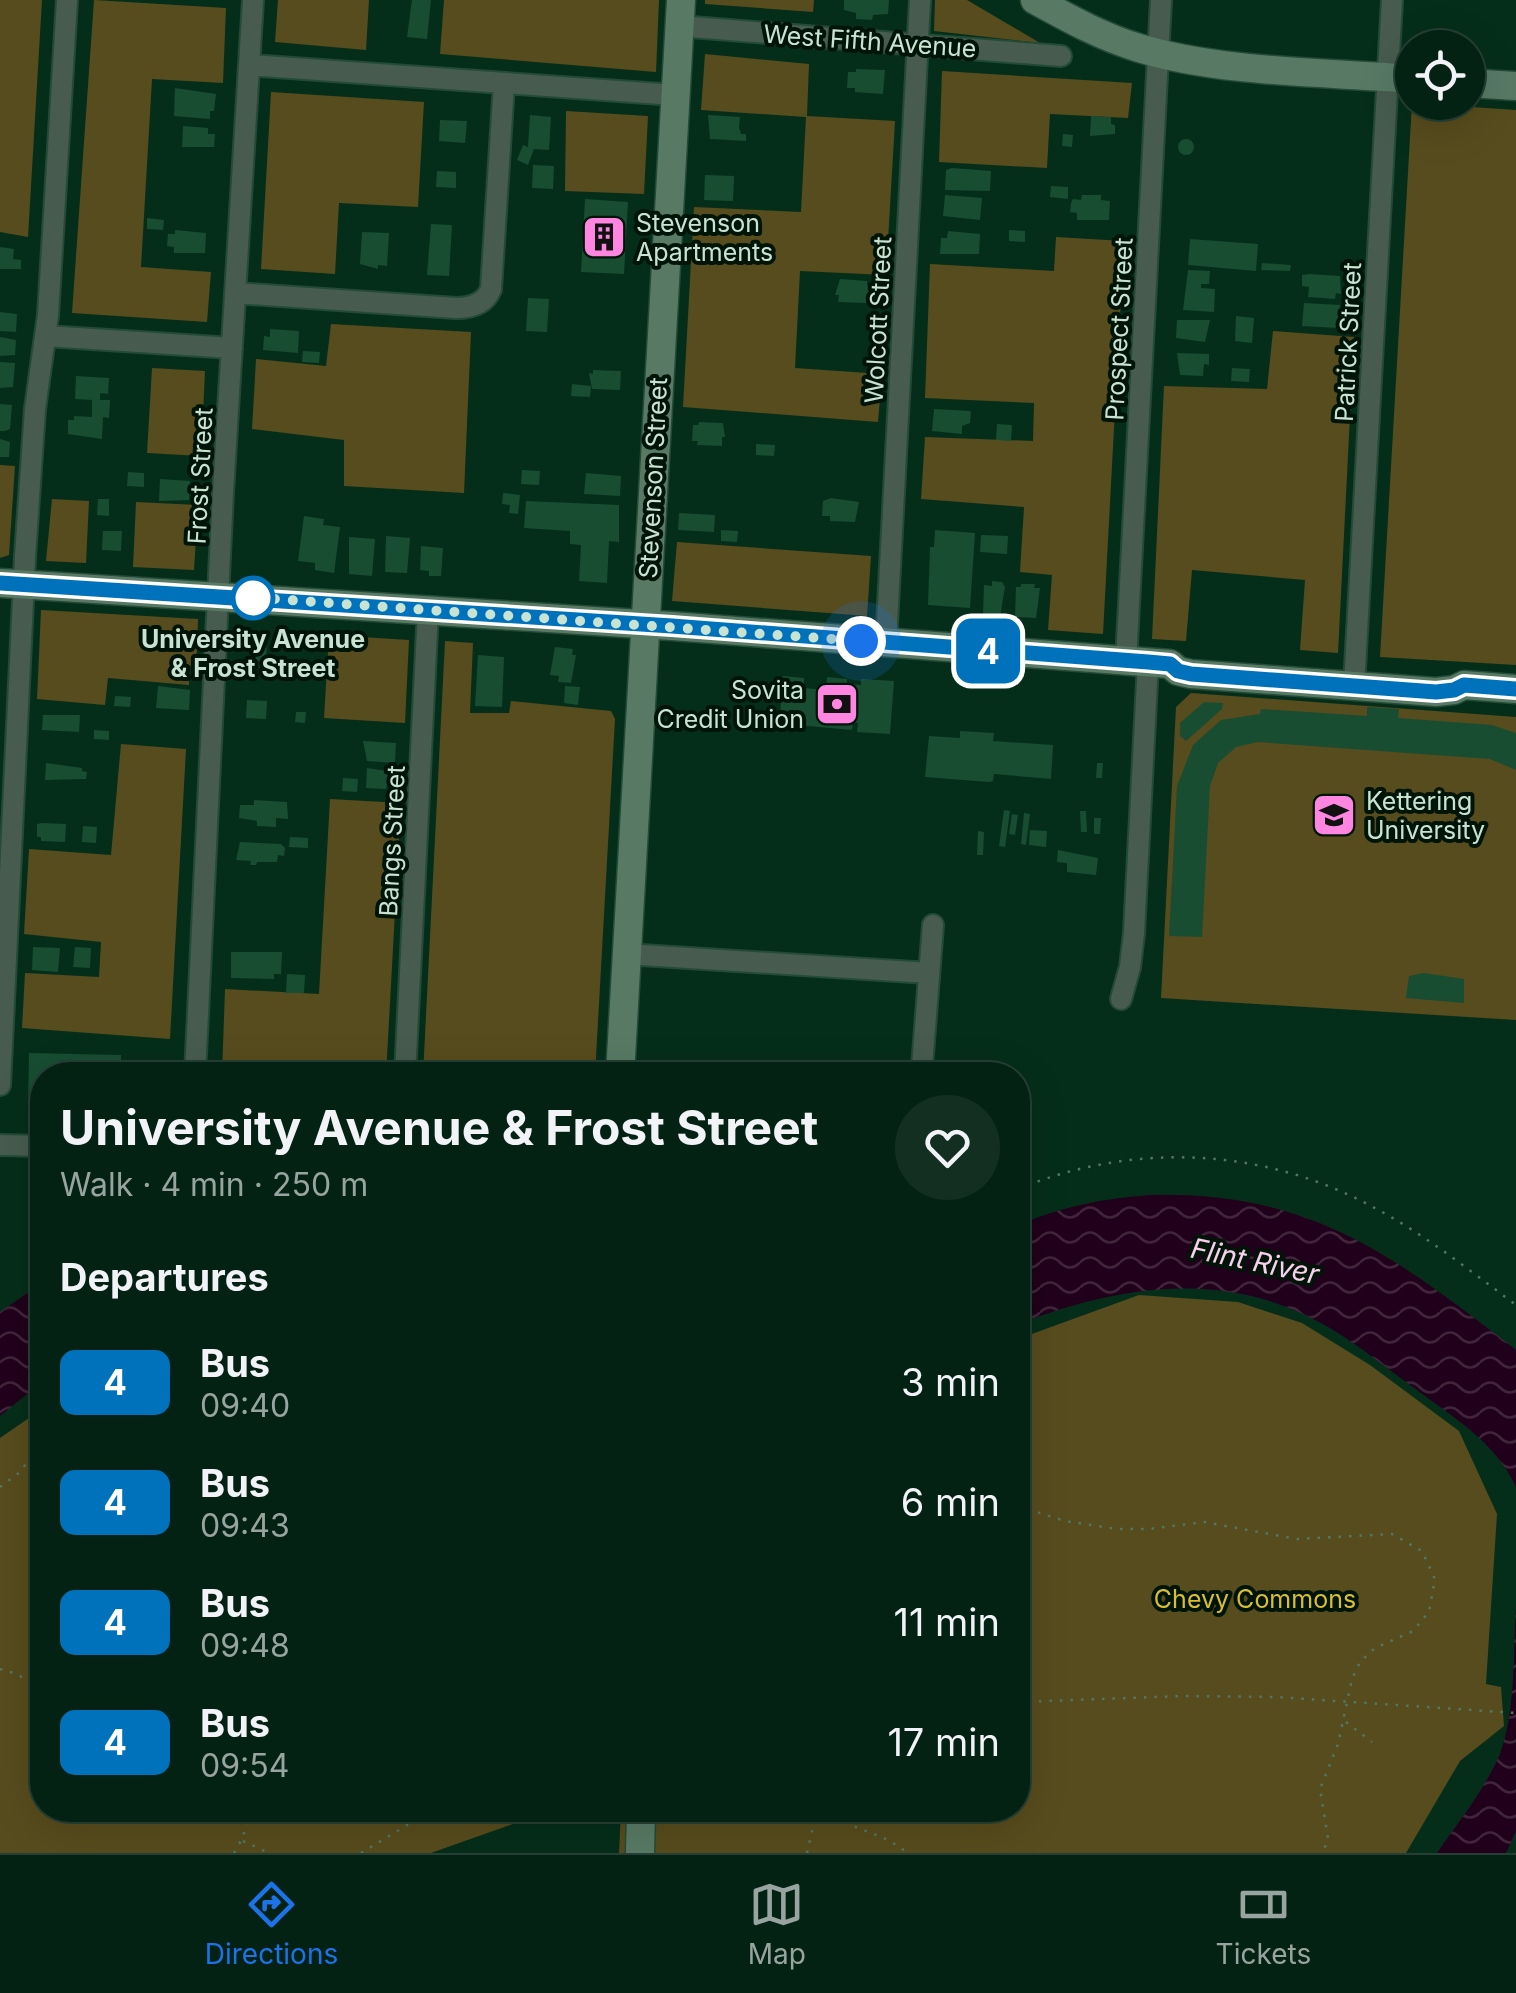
<!DOCTYPE html>
<meta charset="utf-8">
<style>
body{margin:0;font-family:Inter,sans-serif;background:#122f22;color:#f1f3f6;height:100vh;display:flex;flex-direction:column;font-size:38px;white-space:nowrap}
*{box-sizing:border-box;margin:0}
p{font-size:32px;color:#97a4a0}
.icon{flex:none;width:55px;height:55px;fill:none;stroke:currentColor;stroke-width:2;stroke-linecap:round;stroke-linejoin:round}
.map{position:relative;flex:1;overflow:hidden}
.details{position:absolute;left:30px;top:1062px;width:1000px;height:760px;display:flex;flex-direction:column;background:#042214;border-radius:40px;box-shadow:0 10px 40px #0002,0 0 0 2px #253f34}
.details>*{flex:none}
.badge{padding:0 20px;border-radius:15px;font-size:35px;line-height:65px}
.tools{position:absolute;left:1395px;top:30px;display:grid;gap:20px}
.tools a{display:grid;place-items:center;width:90px;height:90px;border-radius:50%;background:#042214;box-shadow:0 10px 40px #0002,0 0 0 2px #253f34;font-size:50px}
.you{position:absolute;width:50px;height:50px;margin:-25px;border:8px solid #fff;border-radius:50%;background:#1a73e8;box-shadow:0 0 0 15px #1a73e833}
.map>.badge{position:absolute;translate:-50% -50%;box-shadow:0 0 0 5px #fff}
h2{padding:0 30px;font-size:38px;line-height:90px}
.round{display:grid;place-items:center;flex:none;width:105px;height:105px;border-radius:52px;background:#122f22}
.summary{display:flex;align-items:center;justify-content:space-between;height:170px;padding:0 30px}
h1{font-size:48px;font-weight:700;line-height:75px}
ul{padding:0;list-style:none}
li{display:flex;align-items:center;gap:30px;height:120px;padding:0 30px}
li div{flex:1}
li b{display:block;font-size:38px}
li em{font-style:normal}
li .badge{min-width:110px;font-weight:700;text-align:center}
.tab-bar{display:flex;justify-content:space-around;align-items:center;height:140px;border-top:2px solid #253f34;background:#042214;font-size:28px;color:#97a4a0}
.tab-bar a{display:grid;justify-items:center;gap:5px}
.tab-bar .on{color:#1a73e8}
.map>svg:first-child{display:block}
</style>
<div class="map">
<svg width="1516" height="1853" viewBox="0 0 1516 1853">
<defs>
<pattern id="water-waves" width="16" height="10" patternUnits="userSpaceOnUse" patternTransform="scale(2.5)"><rect width="16" height="10" fill="#21001b"/><path d="M0 5q4-4 8 0t8 0" fill="none" stroke="#40253b"/></pattern>
</defs>
<rect width="100%" height="100%" fill="#052e1a"/>
<path fill="#574c1d" d="M 0,0 L 42,0 L 28,237 L 0,232 Z
M 94,0 L 226,8 L 223,83 L 152,79 L 141,267 L 211,272 L 207,322 L 72,313 Z
M 278,0 L 369,0 L 366,50 L 275,42 Z
M 444,0 L 659,0 L 656,72 L 440,54 Z
M 705,0 L 814,0 L 813,12 L 705,4 Z
M 935,0 L 967,0 L 1040,43 L 934,31 Z
M 705,54 L 809,64 L 807,116 L 895,121 L 886,275 L 800,271 L 795,368 L 882,374 L 878,422 L 683,407 L 694,207 L 801,212 L 806,117 L 701,110 Z
M 942,71 L 1132,83 L 1128,118 L 1050,114 L 1047,168 L 939,162 Z
M 271,92 L 424,102 L 418,207 L 339,203 L 335,274 L 261,269 Z
M 1412,103 L 1516,110 L 1516,665 L 1380,657 Z
M 566,111 L 648,116 L 644,194 L 565,191 Z
M 1056,237 L 1124,241 L 1103,634 L 1048,630 L 1052,575 L 1020,572 L 1024,507 L 921,499 L 925,437 L 1033,441 L 1034,403 L 925,398 L 930,264 L 1054,271 Z
M 331,324 L 471,332 L 464,493 L 344,486 L 344,440 L 252,429 L 256,359 L 326,366 Z
M 1273,331 L 1354,337 L 1338,653 L 1300,650 L 1305,580 L 1192,570 L 1186,641 L 1152,639 L 1164,386 L 1267,389 Z
M 152,368 L 205,371 L 201,456 L 147,453 Z
M 0,465 L 15,466 L 9,555 L 0,558 Z
M 52,499 L 89,501 L 86,563 L 46,561 Z
M 136,502 L 198,505 L 194,570 L 133,567 Z
M 677,542 L 871,556 L 867,616 L 672,601 Z
M 41,610 L 198,619 L 197,652 L 189,669 L 189,685 L 108,678 L 105,705 L 37,699 Z
M 329,635 L 409,640 L 405,723 L 324,718 Z
M 445,641 L 473,643 L 470,713 L 509,713 L 511,701 L 611,711 L 615,719 L 595,1075 L 423,1075 Z
M 1191,693 L 1516,717 L 1516,1020 L 1161,998 L 1176,707 Z
M 121,744 L 186,749 L 170,1039 L 22,1028 L 25,973 L 99,977 L 101,942 L 24,934 L 29,849 L 111,855 Z
M 330,799 L 401,803 L 386,1075 L 222,1075 L 225,989 L 319,994 Z
M 1139,1295 L 1238,1302 L 1302,1323 L 1370,1365 L 1459,1431 L 1497,1514 L 1486,1684 L 1501,1687 L 1504,1726 L 1460,1761 L 1406,1853 L 619,1853 L 621,1810 L 1018,1810 L 1018,1339 Z
M 42,1409 L 42,1810 L 552,1810 L 431,1853 L 0,1853 L 0,1438 Z"/>
<path fill="url(#water-waves)" d="M 1150,1195 C 1312,1191 1394,1256 1516,1350 L 1516,1487 C 1496,1442 1451,1416 1413,1387 C 1382,1365 1353,1340 1319,1322 C 1221,1269 1118,1286 1018,1324 L 1018,1225 C 1060,1207 1104,1198 1150,1195 Z
M 42,1283 L 42,1382 L 0,1416 L 0,1312 Z
M 1516,1606 L 1516,1831 L 1506,1853 L 1437,1853 C 1459,1821 1485,1789 1500,1754 C 1516,1710 1513,1653 1516,1606 Z"/>
<path fill="#184d32" d="M 412,0 L 431,0 L 427,39 L 407,37 Z
M 844,0 L 889,0 L 888,14 L 873,15 L 872,20 L 856,19 L 856,13 L 844,10 Z
M 856,69 L 885,70 L 883,94 L 855,92 L 855,88 L 847,88 L 848,72 L 856,72 Z
M 175,88 L 216,94 L 214,111 L 210,111 L 210,119 L 174,116 Z
M 530,115 L 551,117 L 549,150 L 534,149 L 528,165 L 517,160 L 523,145 L 528,147 Z
M 708,115 L 740,117 L 739,127 L 741,134 L 746,134 L 746,141 L 710,139 Z
M 1091,116 L 1111,117 L 1111,124 L 1115,125 L 1115,134 L 1090,136 Z
M 440,120 L 467,121 L 465,143 L 439,141 Z
M 183,126 L 208,128 L 208,134 L 215,134 L 214,147 L 182,147 Z
M 1063,134 L 1073,135 L 1072,147 L 1062,146 Z
M1178 147a8 8 0 1 1 16 0a8 8 0 1 1-16 0Z
M 533,165 L 554,166 L 553,189 L 532,188 Z
M 952,168 L 991,171 L 990,191 L 945,190 L 946,170 Z
M 437,171 L 456,172 L 456,188 L 436,187 Z
M 705,175 L 734,176 L 733,201 L 704,200 Z
M 1051,186 L 1068,187 L 1068,199 L 1050,197 Z
M 945,195 L 982,198 L 980,220 L 943,216 Z
M 1082,195 L 1101,195 L 1101,200 L 1110,201 L 1109,220 L 1077,220 L 1077,213 L 1070,212 L 1071,203 L 1073,199 L 1081,200 Z
M 585,199 L 628,202 L 624,274 L 581,272 Z
M 147,218 L 164,220 L 163,230 L 147,229 Z
M 431,224 L 452,225 L 449,276 L 427,275 Z
M 175,230 L 206,233 L 205,253 L 174,253 L 174,247 L 167,246 L 168,234 L 175,234 Z
M 1009,230 L 1025,231 L 1025,242 L 1009,241 Z
M 948,231 L 980,234 L 979,254 L 940,254 L 941,238 L 947,238 Z
M 362,232 L 389,233 L 387,266 L 378,265 L 378,269 L 360,264 Z
M 1190,239 L 1258,244 L 1256,271 L 1188,265 Z
M 0,247 L 14,249 L 13,259 L 21,260 L 21,269 L 0,269 Z
M 1262,263 L 1291,265 L 1290,271 L 1261,270 Z
M 1188,270 L 1210,271 L 1209,284 L 1201,284 L 1201,288 L 1215,289 L 1214,312 L 1183,310 Z
M 1310,274 L 1340,276 L 1341,294 L 1336,293 L 1335,299 L 1308,297 L 1309,287 L 1302,286 L 1302,275 Z
M 840,279 L 867,281 L 867,285 L 873,286 L 873,300 L 866,299 L 866,303 L 838,302 L 839,295 L 835,295 Z
M 528,298 L 549,299 L 547,332 L 526,331 Z
M 1304,303 L 1340,305 L 1338,328 L 1302,326 Z
M 0,312 L 17,314 L 16,332 L 0,331 Z
M 1236,316 L 1254,318 L 1252,343 L 1235,341 Z
M 1177,320 L 1210,320 L 1205,342 L 1176,338 Z
M 270,329 L 299,331 L 298,353 L 263,350 L 264,336 L 270,337 Z
M 0,337 L 16,340 L 15,355 L 0,356 Z
M 303,351 L 320,352 L 319,363 L 302,362 Z
M 1177,353 L 1209,354 L 1209,365 L 1204,364 L 1203,376 L 1180,375 Z
M 0,362 L 15,363 L 13,387 L 0,388 Z
M 1232,368 L 1250,369 L 1249,382 L 1231,381 Z
M 593,370 L 621,371 L 620,390 L 592,389 L 589,373 L 593,374 Z
M 76,376 L 109,378 L 108,394 L 100,393 L 100,400 L 110,400 L 109,418 L 103,417 L 102,439 L 68,434 L 68,420 L 74,420 L 74,416 L 92,417 L 92,400 L 75,399 Z
M 572,384 L 591,386 L 590,397 L 571,396 Z
M 0,404 L 12,405 L 10,429 L 5,431 L 0,431 Z
M 934,409 L 971,411 L 970,423 L 962,426 L 962,434 L 932,431 Z
M 699,422 L 723,423 L 725,437 L 722,437 L 722,446 L 697,445 L 698,441 L 692,441 L 693,425 L 698,425 Z
M 997,424 L 1012,425 L 1011,441 L 996,440 Z
M 0,439 L 10,442 L 9,457 L 0,457 Z
M 756,444 L 775,445 L 774,456 L 756,455 Z
M 522,470 L 540,471 L 539,485 L 521,484 Z
M 128,472 L 144,473 L 144,487 L 127,486 Z
M 586,473 L 621,476 L 620,496 L 584,494 Z
M 160,479 L 190,481 L 189,500 L 159,501 Z
M 503,493 L 520,495 L 518,514 L 509,513 L 510,505 L 502,504 Z
M 831,498 L 859,502 L 855,522 L 830,521 L 830,516 L 822,516 L 823,501 Z
M 98,499 L 109,499 L 109,516 L 97,515 Z
M 526,501 L 619,505 L 619,542 L 609,541 L 607,583 L 579,581 L 581,545 L 570,544 L 570,531 L 524,528 Z
M 679,513 L 715,515 L 714,532 L 678,530 Z
M 304,516 L 324,519 L 323,525 L 340,527 L 334,573 L 315,570 L 315,563 L 298,561 Z
M 721,530 L 738,531 L 737,542 L 721,541 Z
M 935,530 L 975,533 L 970,608 L 928,605 L 930,547 L 934,547 Z
M 103,531 L 122,531 L 121,551 L 102,550 Z
M 981,535 L 1008,536 L 1007,554 L 980,552 Z
M 386,536 L 410,538 L 407,573 L 385,572 Z
M 349,537 L 375,539 L 372,576 L 349,574 Z
M 421,546 L 443,548 L 441,576 L 429,576 L 429,571 L 420,570 Z
M 992,581 L 1002,582 L 1005,587 L 1000,617 L 983,616 L 984,585 L 992,586 Z
M 1021,584 L 1035,584 L 1034,588 L 1040,588 L 1036,618 L 1015,617 L 1016,587 L 1021,587 Z
M 251,632 L 266,633 L 267,668 L 249,667 Z
M 555,647 L 573,649 L 572,655 L 576,655 L 571,683 L 558,682 L 559,676 L 550,675 Z
M 478,655 L 504,657 L 502,707 L 475,706 Z
M 783,676 L 804,678 L 804,688 L 826,690 L 827,677 L 847,679 L 847,684 L 861,685 L 861,679 L 894,681 L 890,734 L 857,732 L 858,723 L 853,722 L 852,730 L 787,724 L 788,715 L 780,714 Z
M 158,686 L 190,690 L 189,710 L 156,708 Z
M 565,686 L 580,687 L 578,705 L 564,703 Z
M 115,696 L 131,697 L 130,707 L 114,706 Z
M 247,700 L 267,701 L 266,719 L 246,718 Z
M 1204,702 L 1223,703 L 1222,709 L 1186,741 L 1180,736 L 1180,723 Z
M 1367,707 L 1399,709 L 1398,718 L 1492,725 L 1516,733 L 1516,770 L 1490,759 L 1258,742 L 1236,747 L 1218,763 L 1210,786 L 1202,937 L 1169,936 L 1177,786 L 1193,745 L 1221,720 L 1260,714 L 1261,709 L 1367,716 Z
M 296,712 L 306,712 L 305,723 L 295,722 Z
M 43,715 L 80,715 L 79,732 L 42,730 Z
M 94,730 L 109,731 L 109,740 L 94,739 Z
M 960,731 L 994,733 L 993,741 L 1053,745 L 1051,779 L 994,774 L 993,781 L 989,782 L 925,777 L 929,736 L 960,738 Z
M 363,741 L 396,743 L 395,763 L 367,761 Z
M 46,763 L 82,768 L 82,771 L 87,772 L 86,779 L 45,780 Z
M 1097,763 L 1103,763 L 1102,778 L 1096,778 Z
M 367,768 L 394,772 L 393,785 L 387,785 L 386,789 L 366,788 Z
M 343,778 L 358,779 L 357,792 L 342,791 Z
M 254,800 L 287,802 L 288,819 L 276,818 L 276,827 L 257,826 L 257,821 L 239,818 L 240,805 L 254,805 Z
M 1004,810 L 1010,811 L 1005,847 L 999,846 Z
M 1080,811 L 1086,811 L 1087,832 L 1081,832 Z
M 1024,813 L 1030,814 L 1026,845 L 1021,844 Z
M 1012,814 L 1018,815 L 1015,835 L 1009,834 Z
M 1094,818 L 1101,818 L 1100,834 L 1094,834 Z
M 42,823 L 66,824 L 65,842 L 41,841 L 41,837 L 37,837 L 37,824 Z
M 83,826 L 97,827 L 96,843 L 82,842 Z
M 1030,830 L 1047,831 L 1046,847 L 1029,845 Z
M 978,831 L 984,832 L 983,855 L 977,855 Z
M 290,837 L 308,838 L 308,848 L 289,847 Z
M 240,842 L 281,844 L 285,848 L 284,856 L 278,855 L 277,862 L 257,862 L 256,865 L 250,865 L 251,861 L 236,860 Z
M 1058,850 L 1098,858 L 1096,875 L 1067,872 L 1067,863 L 1057,862 Z
M 33,947 L 60,948 L 58,972 L 32,970 Z
M 75,947 L 91,948 L 90,968 L 73,967 Z
M 231,952 L 282,952 L 281,974 L 274,974 L 274,979 L 231,978 Z
M 1424,973 L 1464,979 L 1464,1003 L 1406,998 L 1409,976 Z
M 287,974 L 305,975 L 304,993 L 286,993 Z
M 29,1053 L 121,1055 L 121,1075 L 42,1075 L 42,1113 L 33,1113 L 33,1104 L 28,1104 Z"/>
<g fill="none" stroke-linecap="round" stroke-linejoin="round">
<g stroke="#244b37" stroke-width="24">
<path id="street" d="M 679,26 L 1061,56
M 249,65 L 675,95
M 235,293 L 456,308 C 471,308 485,304 491,289 L 504,83
M 46,336 L 232,348
M 886,643 L 920,0
M 1126,661 L 1161,0
M 1354,686 L 1392,0
M 625,954 L 929,973
M 1121,999 L 1130,967 L 1134,933 L 1148,662
M 922,1067 L 933,925
M 195,1075 L 223,492 L 253,0
M 405,1075 L 428,610
M 0,1085 L 25,557 L 35,409 L 48,315 L 67,0
M 0,1145 L 42,1146"/>
</g>
<g stroke="#244b37" stroke-width="31">
<path id="secondary" d="M 1035,0 C 1068,18 1102,37 1139,48 C 1221,73 1327,72 1412,79
M 1468,83 L 1516,86
M 0,583 L 672,626 L 1170,664 L 1178,671 L 1191,674 L 1436,692 L 1454,690 L 1464,685 L 1516,689
M 620,1075 L 681,0
M 640,1853 L 641,1810"/>
</g>
<path stroke="#537663" stroke-width="2.5" stroke-dasharray="2.5 8" stroke-linecap="butt" d="M 1018,1189 C 1132,1142 1262,1147 1371,1206 C 1423,1233 1469,1270 1516,1305
M 0,1487 L 20,1472 L 42,1441
M 1018,1506 L 1065,1521 L 1117,1529 L 1149,1529 L 1204,1522 L 1297,1539 L 1392,1534 L 1422,1551 L 1435,1579 L 1429,1612 L 1413,1631 L 1375,1648 L 1360,1662 L 1352,1679 L 1338,1744 L 1320,1789 L 1328,1838 L 1323,1853
M 0,1669 L 17,1674 L 42,1691
M 1018,1702 L 1183,1696 L 1277,1697 L 1516,1713
M 1346,1722 L 1372,1742
M 828,1810 C 856,1834 881,1830 907,1853
M 243,1841 L 269,1853
M 234,1853 L 243,1837 L 249,1810
M 361,1853 L 432,1810
M 807,1853 L 817,1810"/>
<use href="#street" stroke="#475c4f" stroke-width="20"/>
<use href="#secondary" stroke="#587a65" stroke-width="28"/>
</g>
<g fill="none" stroke-linecap="round" stroke-linejoin="round">
<g stroke="#fff" stroke-width="22">
<path id="line" d="M 0,583 L 672,626 L 1148,662 L 1170,664 L 1178,671 L 1191,674 L 1436,692 L 1454,690 L 1464,685 L 1516,689"/>
</g>
<use href="#line" stroke="#0072bc" stroke-width="15"/>
<path stroke="#c8e3d1" stroke-width="10" stroke-dasharray="0 18" d="M 253,598 L 246,597 L 861,641"/>
</g>
<defs>
<g id="building-square" transform="scale(2.25)"><rect x="-9" y="-9" width="18" height="18" rx="4" fill="#fe86e1" stroke="#011408"/><path d="M-4-6H4V6H1V3H-1V6H-4ZM-2.5-4.3h1.7v1.8h-1.7ZM.8-4.3h1.7v1.8H.8ZM-2.5-1h1.7V.8h-1.7ZM.8-1h1.7V.8H.8Z" fill="#111"/></g>
<g id="bank-square" transform="scale(2.25)"><rect x="-9" y="-9" width="18" height="18" rx="4" fill="#fe86e1" stroke="#011408"/><path d="M-6-4H6V4H-6ZM0-2.3a2.3 2.3 0 1 0 0 4.6a2.3 2.3 0 1 0 0-4.6Z" fill="#111"/></g>
<g id="university-square" transform="scale(2.25)"><rect x="-9" y="-9" width="18" height="18" rx="4" fill="#fe86e1" stroke="#011408"/><path d="M0-5L7-2L0 1L-7-2ZM-4 1L0 2.5L4 1V4Q0 6-4 4Z" fill="#111"/></g>
</defs>
<g fill-rule="evenodd">
<use href="#building-square" x="604" y="237"/>
<use href="#bank-square" x="837" y="704"/>
<use href="#university-square" x="1334" y="815"/>
</g>
<circle fill="#fff" stroke="#0072bc" stroke-width="5" cx="253" cy="598" r="20"/>
<g text-anchor="middle" stroke-width="8" stroke-linejoin="round" paint-order="stroke">
<g font-size="25" fill="#c8e3d1" stroke="#011408">
<text transform="translate(870 41) rotate(4)" y="9">West Fifth Avenue</text>
<text transform="translate(878 320) rotate(-87)" y="9">Wolcott Street</text>
<text transform="translate(1119 329) rotate(-87)" y="9">Prospect Street</text>
<text transform="translate(1348 342) rotate(-87)" y="9">Patrick Street</text>
<text transform="translate(200 476) rotate(-87)" y="9">Frost Street</text>
<text transform="translate(653 478) rotate(-87)" y="9">Stevenson Street</text>
<text transform="translate(392 841) rotate(-87)" y="9">Bangs Street</text>
</g>
<g font-size="25" fill="#c8e3d1" stroke="#011408" text-anchor="start">
<text x="636" y="232">Stevenson<tspan x="636" dy="29">Apartments</tspan></text>
<text x="804" y="699" text-anchor="end">Sovita<tspan x="804" dy="29">Credit Union</tspan></text>
<text x="1366" y="810">Kettering<tspan x="1366" dy="29">University</tspan></text>
</g>
<g font-size="25" font-weight="bold" fill="#c8e3d1" stroke="#011408">
<text x="253" y="648">University Avenue<tspan x="253" dy="29">&amp; Frost Street</tspan></text>
</g>
<g font-size="25" fill="#dbbe2f" stroke="#011408">
<text x="1255" y="1608">Chevy Commons</text>
</g>
<g font-size="28" font-style="italic" fill="#facfed" stroke="#011408">
<text transform="translate(1255 1261) rotate(12)" y="10">Flint River</text>
</g>
</g>
</svg>
<div class="tools">
<a><svg class="icon" aria-label="locate" viewBox="0 0 24 24"><circle cx="12" cy="12" r="6"/><path d="M12 2v4M12 18v4M2 12h4M18 12h4"/></svg></a>
</div>
<div class="you" style="left:861px;top:641px"></div>
<b class="badge" style="left:988px;top:651px;background:#0072bc;color:#fff">4</b>
<section class="details">
<div class="summary"><div><h1>University Avenue &amp; Frost Street</h1><p>Walk · 4 min · 250 m</p></div><a class="round"><svg class="icon" aria-label="heart" viewBox="0 0 24 24"><path d="M12 20l-8-8c-3-5 5-10 8-4 3-6 11-1 8 4z"/></svg></a></div>
<h2>Departures</h2>
<ul>
<li><span class="badge" style="background:#0072bc;color:#fff">4</span><div><b>Bus</b><p>09:40</p></div><em>3 min</em></li>
<li><span class="badge" style="background:#0072bc;color:#fff">4</span><div><b>Bus</b><p>09:43</p></div><em>6 min</em></li>
<li><span class="badge" style="background:#0072bc;color:#fff">4</span><div><b>Bus</b><p>09:48</p></div><em>11 min</em></li>
<li><span class="badge" style="background:#0072bc;color:#fff">4</span><div><b>Bus</b><p>09:54</p></div><em>17 min</em></li>
</ul>
</section>
</div>
<nav class="tab-bar">
<a class="on"><svg class="icon" aria-label="directions" viewBox="0 0 24 24"><path d="M12 3l9 9-9 9-9-9zM9 14v-3h6M13 9l2 2-2 2"/></svg>Directions</a>
<a><svg class="icon" aria-label="map" viewBox="0 0 24 24"><path d="M3 6l6-2 6 2 6-2v14l-6 2-6-2-6 2zM9 4v14M15 6v14"/></svg>Map</a>
<a><svg class="icon" aria-label="tickets" viewBox="0 0 24 24"><path d="M3 7h18v10H3zM15 7v10"/></svg>Tickets</a>
</nav>
